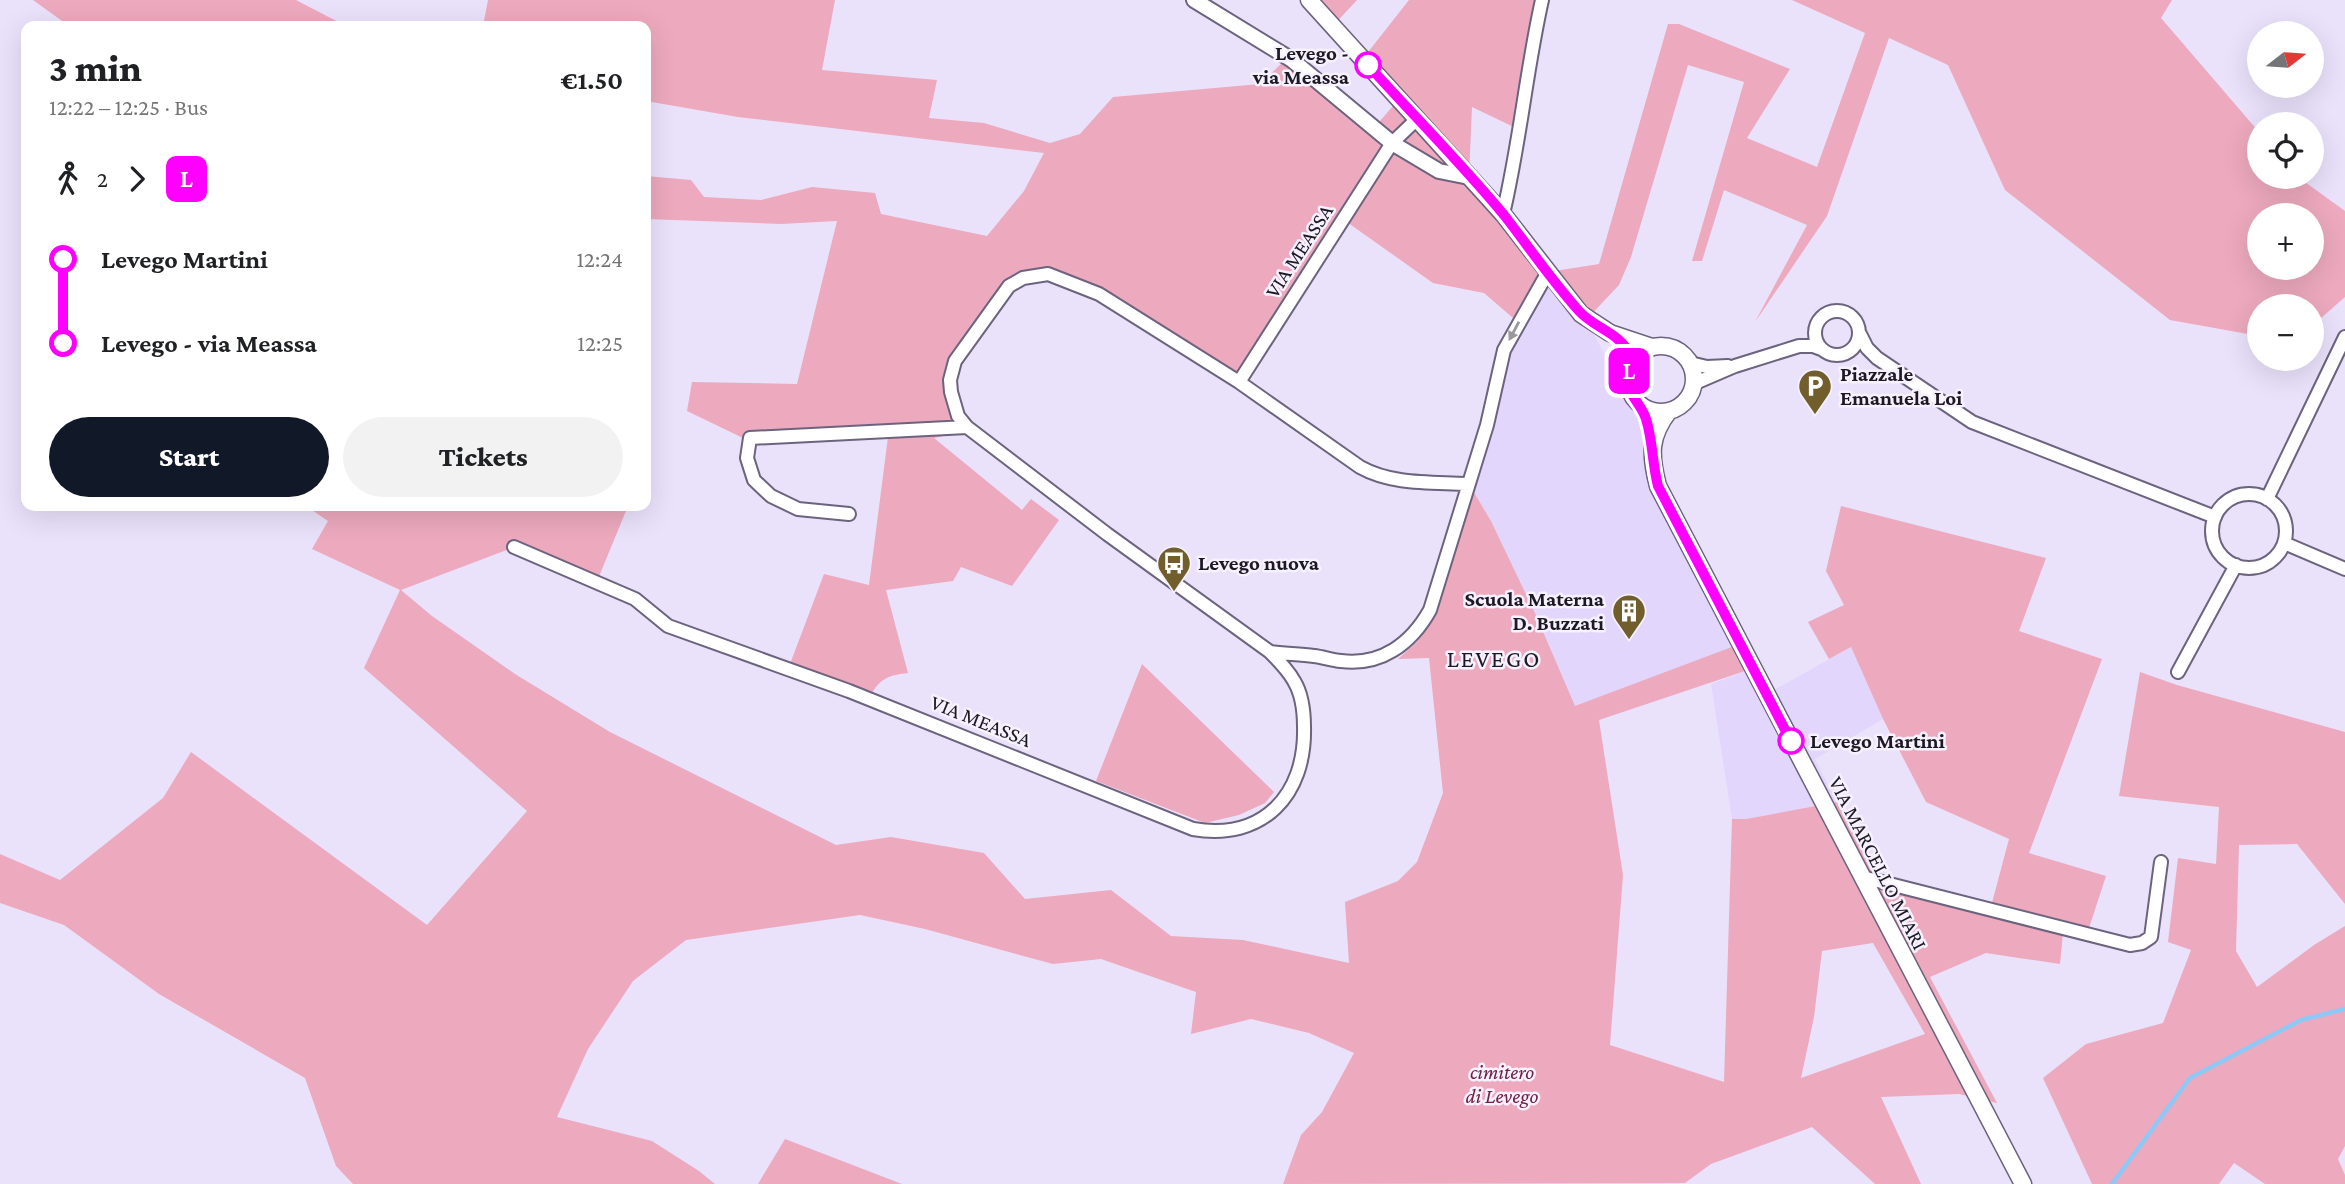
<!DOCTYPE html>
<meta charset="utf-8">
<style>
body{margin:0;font-family:"Crimson Pro",serif;background:#f2f2f2;color:#202124;height:100vh;display:flex;flex-direction:column;font-size:26px;white-space:nowrap}
*{box-sizing:border-box;margin:0}
p{font-size:23px;color:#757577}
.icon{flex:none;width:38px;height:38px;fill:none;stroke:currentColor;stroke-width:2;stroke-linecap:round;stroke-linejoin:round}
.map{position:relative;flex:1;overflow:hidden}
.drawer{position:absolute;left:21px;top:21px;width:630px;height:490px;display:flex;flex-direction:column;background:#fff;border-radius:14px;box-shadow:0 7px 28px #0002}
.drawer>*{flex:none}
.badge{padding:0 14px;border-radius:10px;font-size:24px;line-height:46px}
.needle{width:46px;rotate:73deg}
.fabs{position:absolute;left:2247px;top:21px;display:grid;gap:14px}
.fabs a{display:grid;place-items:center;width:77px;height:77px;border-radius:50%;background:#fff;box-shadow:0 7px 28px #0002;font-size:35px}
.map>.badge{position:absolute;translate:-50% -50%;box-shadow:0 0 0 4px #fff}
.legs{display:flex;align-items:center;gap:10px;height:77px;padding:0 28px;font-size:23px}
.legs p{margin-inline-start:auto}
.overview{display:flex;align-items:center;justify-content:space-between;height:119px;padding:0 28px}
h1{font-size:38px;font-weight:800;line-height:52px}
.button{display:flex;gap:14px;margin-top:auto;padding:14px 28px}
.button a{flex:1;height:80px;border-radius:42px;background:#111827;color:#fff;font-size:28px;font-weight:800;line-height:80px;text-align:center}
.button a+a{background:#f2f2f2;color:#202124}
ul{padding:0 28px;list-style:none}
li{display:flex;align-items:center;gap:24px;height:84px;font-size:26px}
li i{display:grid;place-items:center;width:10px;height:100%;margin:0 9px;background:currentColor}
li i::after{content:'';width:18px;height:18px;margin:-9px;border:5px solid;border-radius:50%;background:#fff}
li p{margin-inline-start:auto}
li:first-child i{background:linear-gradient(#0000 50%,currentColor 0)}
li:last-child i{background:linear-gradient(currentColor 50%,#0000 0)}
.map>svg:first-child{display:block}
</style>
<div class="map">
<svg width="2345" height="1184" viewBox="0 0 2345 1184">
<rect width="100%" height="100%" fill="#eae2fb"/>
<path fill="#e3d6fc" d="M 1548,272 L 1586,320 L 1653,445 L 1652,457 L 1745,642 L 1575,707 L 1535,613 L 1491,521 L 1469,484 L 1506,351 Z
M 1851,647 L 1883,719 L 1815,759 L 1837,802 L 1746,819 L 1732,819 L 1711,684 L 1757,667 L 1772,691 Z"/>
<path fill="#eda9be" fill-rule="evenodd" d="M 33,0 L 296,0 L 346,26 L 69,26 Z
M 488,0 L 835,0 L 822,70 L 937,80 L 929,118 L 984,123 L 1050,143 L 1080,134 L 1113,97 L 1260,84 L 1284,61 L 1374,128 L 1398,100 L 1361,61 L 1409,0 L 1542,0 L 1520,130 L 1472,107 L 1469,177 L 1548,272 L 1599,264 L 1668,24 L 1679,24 L 1790,69 L 1747,138 L 1817,167 L 1865,33 L 1792,0 L 2172,0 L 2161,18 L 2259,132 L 2259,177 L 2298,177 L 2345,211 L 2345,297 L 2312,326 L 2312,306 L 2259,306 L 2259,336 L 2170,320 L 2005,190 L 1948,65 L 1889,38 L 1827,216 L 1755,322 L 1807,225 L 1724,190 L 1702,261 L 1692,261 L 1744,82 L 1688,65 L 1631,257 L 1619,285 L 1586,320 L 1548,273 L 1545,292 L 1520,324 L 1484,293 L 1433,283 L 1344,220 L 1239,382 L 1099,294 L 1055,277 L 1033,277 L 1013,289 L 960,364 L 956,393 L 961,412 L 973,430 L 934,438 L 1022,510 L 1031,499 L 1059,520 L 1012,586 L 961,567 L 953,581 L 886,590 L 908,673 C 890,675 880,678 871,695 L 790,664 L 824,574 L 869,585 L 888,437 L 743,438 L 687,411 L 692,382 L 797,384 L 837,221 L 781,224 L 646,219 L 646,176 L 691,180 L 704,197 L 761,200 L 812,187 L 875,193 L 881,214 L 987,236 L 1024,191 L 1044,153 L 738,117 L 646,101 L 646,26 L 483,26 ZM 2259,215 L 2312,215 L 2312,268 L 2259,268 Z
M 1302,0 L 1357,0 L 1330,29 Z
M 1469,484 L 1491,521 L 1535,613 L 1575,706 L 1745,642 L 1757,667 L 1599,720 L 1623,875 L 1610,1045 L 1724,1082 L 1732,819 L 1746,819 L 1837,802 L 1885,890 L 1989,914 L 2009,839 L 1926,802 L 1883,719 L 1851,647 L 1829,659 L 1808,622 L 1844,605 L 1826,571 L 1841,506 L 2046,558 L 2019,631 L 2102,659 L 2029,853 L 2106,876 L 2089,928 L 2064,923 L 2060,964 L 1986,953 L 1930,977 L 1997,1103 L 1959,1094 L 1881,1097 L 1921,1184 L 1875,1184 L 1812,1127 L 1711,1164 L 1685,1183 L 1283,1184 L 1301,1135 L 1322,1112 L 1354,1053 L 1309,1033 L 1251,1019 L 1191,1034 L 1196,992 L 1101,959 L 1053,964 L 925,929 L 860,915 L 686,940 L 633,981 L 588,1049 L 557,1117 L 652,1141 L 699,1171 L 715,1184 L 353,1184 L 336,1166 L 305,1078 L 159,994 L 64,925 L 0,903 L 0,854 L 60,880 L 163,798 L 191,752 L 427,925 L 527,811 L 364,668 L 400,590 L 312,549 L 328,521 L 306,506 L 628,506 L 598,579 L 520,545 L 401,590 L 432,616 L 515,674 L 610,732 L 836,845 L 891,837 L 984,853 L 1025,899 L 1111,890 L 1171,936 L 1243,940 L 1349,963 L 1345,902 L 1398,881 L 1417,862 L 1443,793 L 1429,658 L 1398,659 L 1418,641 L 1432,621 L 1442,593 ZM 1873,943 L 1925,1034 L 1801,1078 L 1814,1017 L 1822,951 Z
M 1142,664 L 1274,792 L 1265,803 L 1239,815 L 1205,823 L 1096,781 Z
M 2140,672 L 2177,685 L 2345,732 L 2345,904 L 2297,844 L 2239,845 L 2236,951 L 2257,987 L 2314,945 L 2345,926 L 2345,1146 L 2338,1159 L 2345,1175 L 2345,1184 L 2265,1184 L 2234,1163 L 2219,1184 L 2092,1184 L 2043,1078 L 2086,1044 L 2163,1023 L 2191,950 L 2168,942 L 2178,858 L 2216,864 L 2219,807 L 2119,796 Z
M 785,1139 L 902,1184 L 758,1184 Z"/>
<g fill="none" stroke-linecap="round" stroke-linejoin="round">
<path stroke="#8fc8f5" stroke-width="4.5" d="M 2112,1184 L 2190,1078 L 2301,1020 L 2345,1009"/>
<g stroke="#6c637e" stroke-width="16">
<path id="minor" d="M 1503,214 C 1520,143 1526,71 1542,0
M1815 333a22 22 0 1 1 44 0a22 22 0 1 1-44 0Z
M 1860,334 L 1867,348 L 1877,358 L 1972,422 L 2215,517
M 1690,363 L 1707,367 L 1728,366
M 1239,382 L 1392,143 L 1417,119
M 1693,384 L 1735,366 L 1799,346 L 1813,346 L 1821,349
M2212 531a37 37 0 1 1 74 0a37 37 0 1 1-74 0Z
M 2267,499 L 2345,337
M 849,514 L 798,509 L 771,496 L 754,480 L 747,458 L 750,438 L 967,427
M 2284,543 L 2345,569
M 514,547 L 635,599 L 668,626 L 849,691 L 1193,829 C 1263,841 1306,795 1304,727 C 1304,712 1302,694 1294,681 C 1288,670 1279,661 1270,652 L 1107,534 L 967,427 L 958,416 L 951,392 L 950,380 L 955,361 L 1009,286 L 1023,278 L 1048,274 L 1099,294 L 1239,382 L 1360,467 C 1392,485 1431,482 1467,484
M 1270,652 C 1284,654 1299,654 1314,656 C 1323,657 1331,660 1341,661 C 1381,666 1411,644 1430,610 L 1487,425 L 1504,350 L 1548,272
M 2178,672 L 2236,565
M 1862,877 L 2130,945 L 2142,943 L 2151,937 L 2161,862"/>
</g>
<g stroke="#6c637e" stroke-width="18">
<path id="tertiary" d="M 1194,0 L 1292,60 L 1392,143 L 1439,171 L 1469,177"/>
</g>
<g stroke="#6c637e" stroke-width="19">
<path id="secondary" d="M 1309,0 L 1503,214 L 1581,314 L 1610,333 L 1652,347
M1628 379a33 33 0 1 1 66 0a33 33 0 1 1-66 0Z
M 1669,411 C 1649,437 1650,455 1658,486 L 2023,1184"/>
</g>
<use href="#minor" stroke="#fff" stroke-width="12"/>
<use href="#tertiary" stroke="#fff" stroke-width="14"/>
<use href="#secondary" stroke="#fff" stroke-width="16"/>
</g>
<defs><path id="oneway-solid" d="M-6-.8H1V-3.2L6.5 0L1 3.2V.8H-6Z" transform="scale(1.75)"/></defs>
<use fill="#99989c" href="#oneway-solid" transform="translate(1514 331) rotate(118)"/>
<g fill="none" stroke-linecap="round" stroke-linejoin="round">
<g stroke="#fff" stroke-width="16">
<path id="line-1" d="M 1368,65 C 1413,115 1461,163 1504,215 C 1529,247 1552,281 1579,311 C 1593,327 1617,332 1628,351 C 1634,363 1627,370 1628,382 C 1629,396 1642,405 1646,419 C 1653,441 1652,463 1658,486 L 1791,741"/>
</g>
<use href="#line-1" stroke="#f0f" stroke-width="10"/>
</g>
<defs>
<g id="parking-pin" transform="scale(1.75)"><path d="M0 17L-7.5 6A9.5 9.5 0 1 1 7.5 6Z" fill="#725e2d" stroke="#f6f1fe"/><path d="M-3.5-5.5H1a3.5 3.5 0 0 1 0 7H-1V5.5H-3.5ZM-1-3.4V-.6H.8a1.4 1.4 0 0 0 0-2.8Z" fill="#fff"/></g>
<g id="bus-pin" transform="scale(1.75)"><path d="M0 17L-7.5 6A9.5 9.5 0 1 1 7.5 6Z" fill="#725e2d" stroke="#f6f1fe"/><path d="M-5-6H5V4H4V6H2V4H-2V6H-4V4H-5ZM-3.5-4V0h7V-4ZM-3.5 1.2v1.5H-2V1.2ZM2 1.2v1.5H3.5V1.2Z" fill="#fff"/></g>
<g id="building-pin" transform="scale(1.75)"><path d="M0 17L-7.5 6A9.5 9.5 0 1 1 7.5 6Z" fill="#725e2d" stroke="#f6f1fe"/><path d="M-4-6H4V6H1V3H-1V6H-4ZM-2.5-4.3h1.7v1.8h-1.7ZM.8-4.3h1.7v1.8H.8ZM-2.5-1h1.7V.8h-1.7ZM.8-1h1.7V.8H.8Z" fill="#fff"/></g>
</defs>
<g fill-rule="evenodd">
<use href="#parking-pin" x="1815" y="386"/>
<use href="#bus-pin" x="1174" y="563"/>
<use href="#building-pin" x="1629" y="611"/>
</g>
<g fill="#fff" stroke="#f0f" stroke-width="3.5">
<circle cx="1368" cy="65" r="12"/>
<circle cx="1791" cy="741" r="12"/>
</g>
<g text-anchor="middle" stroke-width="5" stroke-linejoin="round" paint-order="stroke">
<g font-size="21" font-weight="bold" fill="#1d1924" stroke="#f6f1fe" text-anchor="end">
<text x="1349" y="60">Levego -<tspan x="1349" dy="24">via Meassa</tspan></text>
<text x="1810" y="748" text-anchor="start">Levego Martini</text>
</g>
<g font-size="21" fill="#1d1924" stroke="#f6f1fe">
<text transform="translate(1299 251) rotate(-57)" y="7">VIA MEASSA</text>
<text transform="translate(981 721) rotate(22)" y="7">VIA MEASSA</text>
<text transform="translate(1878 863) rotate(63)" y="7">VIA MARCELLO MIARI</text>
</g>
<g font-size="21" font-weight="bold" fill="#1d1924" stroke="#f6f1fe" text-anchor="start">
<text x="1840" y="381">Piazzale<tspan x="1840" dy="24">Emanuela Loi</tspan></text>
<text x="1198" y="570">Levego nuova</text>
<text x="1604" y="606" text-anchor="end">Scuola Materna<tspan x="1604" dy="24">D. Buzzati</tspan></text>
</g>
<g font-size="21" font-style="italic" fill="#712041" stroke="#f6f1fe">
<text x="1502" y="1079">cimitero<tspan x="1502" dy="24">di Levego</tspan></text>
</g>
<g font-size="24" letter-spacing="2" fill="#1d1924" stroke="#f6f1fe">
<text x="1494" y="667">LEVEGO</text>
</g>
</g>
</svg>
<div class="fabs">
<a><svg class="needle" viewBox="-14 -14 28 28"><path d="M0-13l5 13h-10z" fill="#e53935"/><path d="M0 13l5-13h-10z" fill="#757577"/></svg></a>
<a><svg class="icon" aria-label="locate" viewBox="0 0 24 24"><circle cx="12" cy="12" r="6"/><path d="M12 2v4M12 18v4M2 12h4M18 12h4"/></svg></a>
<a>+</a>
<a>−</a>
</div>
<b class="badge" style="left:1629px;top:371px;background:#f0f;color:#fff">L</b>
<section class="drawer">
<div class="overview"><div><h1>3 min</h1><p>12:22 – 12:25 · Bus</p></div><b>€1.50</b></div>
<div class="legs"><svg class="icon" aria-label="walk" viewBox="0 0 24 24"><circle cx="13" cy="4" r="2"/><path d="M13 8l-2 6 4 7M11 14l-3 7M7 12l3-4h3l4 4"/></svg>2<svg class="icon" aria-label="forward" viewBox="0 0 24 24"><path d="M9 5l7 7-7 7"/></svg><b class="badge" style="background:#f0f;color:#fff">L</b></div>
<ul>
<li><i style="color:#f0f"></i><b>Levego Martini</b><p>12:24</p></li>
<li><i style="color:#f0f"></i><b>Levego - via Meassa</b><p>12:25</p></li>
</ul>
<div class="button"><a>Start</a><a>Tickets</a></div>
</section>
</div>
